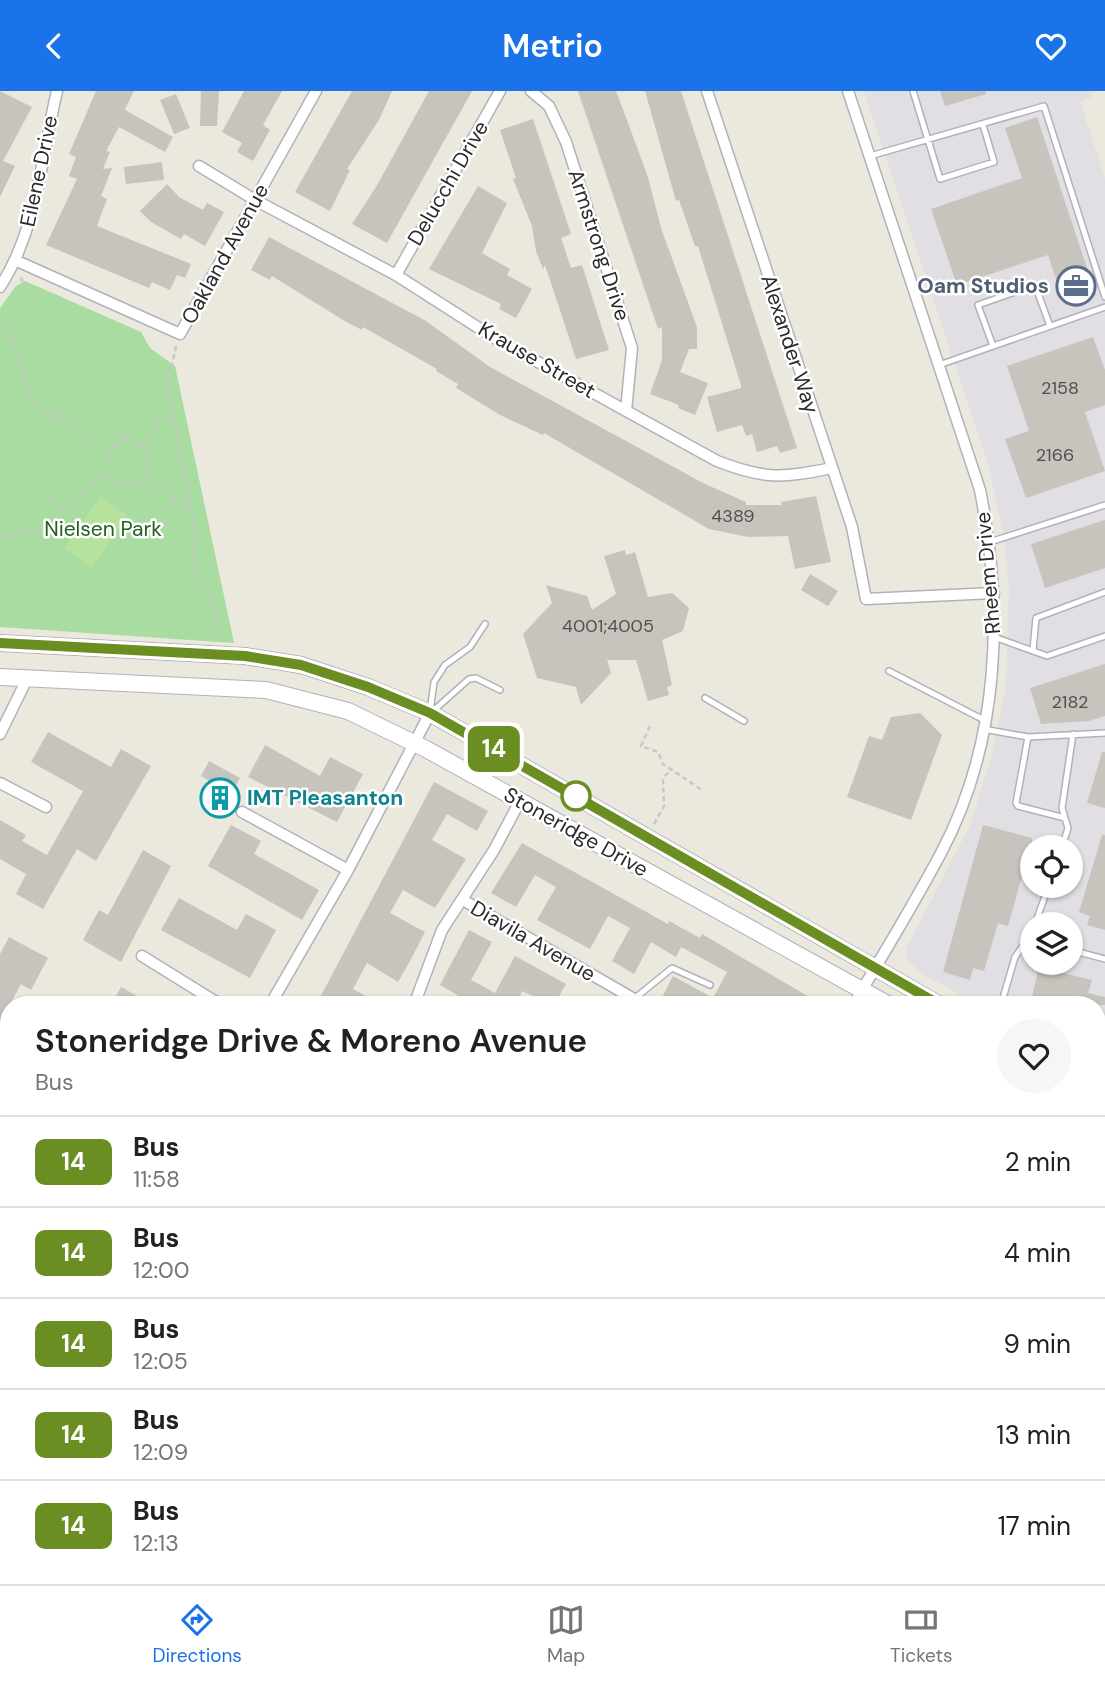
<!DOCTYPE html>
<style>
body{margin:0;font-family:"DM Sans",sans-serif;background:#f6f6f6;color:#202124;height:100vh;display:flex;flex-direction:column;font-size:26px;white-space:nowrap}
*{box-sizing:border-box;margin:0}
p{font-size:23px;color:#757577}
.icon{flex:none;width:38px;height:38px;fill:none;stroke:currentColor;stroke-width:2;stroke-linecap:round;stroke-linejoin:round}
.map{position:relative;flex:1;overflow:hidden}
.sheet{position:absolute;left:0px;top:905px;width:1106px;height:590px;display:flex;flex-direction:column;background:#fff;border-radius:28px 28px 0 0;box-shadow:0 2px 5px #0004}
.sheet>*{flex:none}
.badge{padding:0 14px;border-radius:10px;font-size:24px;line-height:46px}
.tools{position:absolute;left:1020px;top:744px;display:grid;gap:14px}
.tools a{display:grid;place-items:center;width:63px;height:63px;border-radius:50%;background:#fff;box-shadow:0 2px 5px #0004;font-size:35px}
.map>.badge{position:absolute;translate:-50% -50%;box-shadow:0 0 0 4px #fff}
.round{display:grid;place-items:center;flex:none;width:74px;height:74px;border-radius:37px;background:#f6f6f6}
.head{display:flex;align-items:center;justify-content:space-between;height:119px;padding:0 35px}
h1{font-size:33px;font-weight:600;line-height:52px}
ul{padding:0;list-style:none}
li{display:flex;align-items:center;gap:21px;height:91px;padding:0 35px;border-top:2px solid #e0e0e0}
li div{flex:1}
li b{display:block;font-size:26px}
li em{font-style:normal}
li .badge{min-width:77px;font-weight:700;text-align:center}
header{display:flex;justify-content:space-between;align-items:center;height:91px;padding:0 35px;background:#1a73e8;color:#fff;font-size:32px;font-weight:600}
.dock{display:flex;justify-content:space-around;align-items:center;height:98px;border-top:2px solid #e0e0e0;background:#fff;font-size:19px;color:#757577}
.dock a{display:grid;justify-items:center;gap:4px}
.dock .current{color:#1a73e8}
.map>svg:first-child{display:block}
</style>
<header><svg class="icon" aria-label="back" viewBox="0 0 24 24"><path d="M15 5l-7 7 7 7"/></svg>Metrio<svg class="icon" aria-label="heart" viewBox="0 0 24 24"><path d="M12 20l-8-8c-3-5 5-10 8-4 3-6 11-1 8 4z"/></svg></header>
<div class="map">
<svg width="1105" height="1493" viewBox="0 0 1105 1493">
<rect width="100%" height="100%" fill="#ebe8de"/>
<path fill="#e1dee4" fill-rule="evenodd" d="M 864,0 L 1091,0 L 1093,6 L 1080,11 L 1105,87 L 1105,980 L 1097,977 L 1097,914 L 977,913 L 921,882 L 906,867 L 906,858 L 971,732 L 993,659 L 1006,595 L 1009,500 L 1005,451 L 988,373 ZM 1032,756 L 1071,756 L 1071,794 L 1032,794 ZM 1032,833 L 1071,833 L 1071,872 L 1032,872 Z"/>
<path fill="#a9dca0" d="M 25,190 L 141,241 L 150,257 L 175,275 L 234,552 L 0,536 L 0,217 L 16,195 Z"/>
<path fill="#b7e29d" d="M 100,405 L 128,424 L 92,477 L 64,457 Z"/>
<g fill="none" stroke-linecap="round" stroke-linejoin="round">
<path stroke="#7cb3e2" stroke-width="4.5" d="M 0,1159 L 9,1160
M 1097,1300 L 1105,1301"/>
</g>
<path fill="#c7c4bd" d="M 0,0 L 32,16 L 3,70 L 15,75 L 0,106 Z
M 96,0 L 134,0 L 125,18 L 127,20 L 173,46 L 165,61 L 119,36 L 106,60 L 110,61 L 103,78 L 112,77 L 101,105 L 107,108 L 97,135 L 191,173 L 185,187 L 177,184 L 170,199 L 152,191 L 149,197 L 46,154 L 77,88 L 69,85 L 76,66 L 69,63 Z
M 201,0 L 219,0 L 217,35 L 200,35 Z
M 244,0 L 282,0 L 263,34 L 270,39 L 253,70 L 237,61 L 242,52 L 222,41 Z
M 352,0 L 392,0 L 379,29 L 347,78 L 350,79 L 330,120 L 295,101 Z
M 429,0 L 472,0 L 387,152 L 352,133 L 376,96 Z
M 578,0 L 616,0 L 621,13 L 648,86 L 661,137 L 697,236 L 697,258 L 689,258 L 680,281 L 708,292 L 695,324 L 678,317 L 679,314 L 650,303 L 662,269 L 662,236 L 658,238 Z
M 645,0 L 681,0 L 797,357 L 780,362 L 777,355 L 757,361 L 752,343 L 746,345 L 742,334 L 717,341 L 707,306 L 741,297 L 741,294 L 698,155 L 695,155 L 679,109 L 676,110 Z
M 940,0 L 986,0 L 986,3 L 945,15 Z
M 176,3 L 190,37 L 174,43 L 160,9 Z
M 1037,26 L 1096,204 L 1065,214 L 1048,164 L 957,194 L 931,118 L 1022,87 L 1005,37 Z
M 533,28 L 571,143 L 561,147 L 571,177 L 582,174 L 609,259 L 576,268 L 545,174 L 543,178 L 536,160 L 532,135 L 513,88 L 516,87 L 500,39 Z
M 162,71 L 164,89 L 126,93 L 124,76 Z
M 167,93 L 179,106 L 203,119 L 207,112 L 224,121 L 205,155 L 184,143 L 181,148 L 151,131 L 140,120 Z
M 478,95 L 507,112 L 482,162 L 510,178 L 507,184 L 532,198 L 516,227 L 499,218 L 501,213 L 429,178 Z
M 269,146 L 426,230 L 490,276 L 705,393 L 746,411 L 746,414 L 782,414 L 781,411 L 816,405 L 831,471 L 795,478 L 788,445 L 748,446 L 709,438 L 544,342 L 543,344 L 500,324 L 456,297 L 458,293 L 436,280 L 437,278 L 363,236 L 362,239 L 343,229 L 272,185 L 270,189 L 251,179 Z
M 1093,246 L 1105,279 L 1105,314 L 1085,321 L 1105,380 L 1026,407 L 1005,348 L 1029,340 L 1007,275 Z
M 1105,429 L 1105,477 L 1045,497 L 1031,453 Z
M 625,459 L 626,464 L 635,461 L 648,506 L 672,502 L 689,517 L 683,540 L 662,549 L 672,594 L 667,596 L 669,604 L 648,610 L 636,569 L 607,569 L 611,582 L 581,614 L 576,596 L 537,587 L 523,543 L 552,512 L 546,494 L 587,505 L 592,519 L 616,503 L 604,465 Z
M 810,483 L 838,500 L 828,515 L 801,499 Z
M 1105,573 L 1105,625 L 1089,630 L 1041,633 L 1030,597 Z
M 920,622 L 942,644 L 911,729 L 847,706 L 869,645 L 882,649 L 891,626 Z
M 48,641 L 111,676 L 121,658 L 151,675 L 96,770 L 77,758 L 43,818 L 16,803 L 26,783 L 0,768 L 0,729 L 26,744 L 22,750 L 47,764 L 83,700 L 31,671 Z
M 265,654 L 320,685 L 330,666 L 363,683 L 337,731 L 248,686 Z
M 1102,661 L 1105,661 L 1105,717 L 1087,712 Z
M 209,670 L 240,687 L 218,725 L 205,718 L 218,695 L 201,685 Z
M 434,691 L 488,720 L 477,740 L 447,723 L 432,749 L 466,768 L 435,817 L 403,799 L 390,822 L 425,841 L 410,870 L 398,891 L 367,872 L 353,898 L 382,914 L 316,914 Z
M 231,734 L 261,750 L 254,763 L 319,799 L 302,829 L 208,775 Z
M 983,734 L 1032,747 L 1032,788 L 1022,785 L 1008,835 L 998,832 L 984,880 L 973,877 L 970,889 L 943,881 Z
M 1102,744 L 1105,744 L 1105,839 L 1087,834 L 1090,825 L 1079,821 Z
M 522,752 L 668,833 L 669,830 L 700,847 L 702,843 L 823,914 L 658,914 L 673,885 L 713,907 L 727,881 L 681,856 L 676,866 L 651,851 L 634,883 L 612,870 L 630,837 L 608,825 L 590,858 L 537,829 L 556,796 L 535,784 L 516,816 L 491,802 Z
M 143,759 L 171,775 L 121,871 L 83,849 L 99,819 L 108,824 Z
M 179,807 L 237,839 L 246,823 L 276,839 L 250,887 L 161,839 Z
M 469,839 L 492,851 L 471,889 L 495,902 L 515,865 L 566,893 L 554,914 L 522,900 L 516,914 L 475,914 L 440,894 Z
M 9,846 L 48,867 L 31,899 L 21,893 L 0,932 L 0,863 Z
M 1040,872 L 1052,874 L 1050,879 L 1092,889 L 1088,902 L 1105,906 L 1105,914 L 1030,914 Z
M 121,896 L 153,914 L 111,914 Z"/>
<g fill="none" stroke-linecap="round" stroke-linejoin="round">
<g stroke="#b1b1bd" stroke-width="8">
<path id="lane" d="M 913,0 L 940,88 L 994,71 L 983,34
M 870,65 L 1044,15 L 1105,206
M 993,255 L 978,214 L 1035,194 L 1050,235
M 939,274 L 1105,216
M 990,451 L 1105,414
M 994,546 L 1047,565 L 1105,545
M 1033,559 L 1036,527 L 1105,501
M 889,580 L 984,629
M 705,607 L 744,630
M 433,620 L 469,588 L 476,587 L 500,599
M 430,621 L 434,591 L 445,574 L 470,556 L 485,533
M 983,638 L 1028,646 L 1105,642
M 1028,646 L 1016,712 L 1018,715 L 1065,727
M 1062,756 L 1068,737 L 1062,717 L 1073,643
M 1035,833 L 1049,794
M 1071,859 L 1105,868
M 634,908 L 672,877 L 710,894
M 1001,914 L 1015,866 L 1032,842
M 884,1486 L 924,1493
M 775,1493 L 779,1486
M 1015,1493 L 1019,1486"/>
</g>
<g stroke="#b1b1bd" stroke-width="13">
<path id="street" d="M 531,0 L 549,15 L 566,51 L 632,257 L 626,320
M 707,0 L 852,436 L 866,508 L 994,502
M 848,0 L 980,399 C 1004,519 1000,651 941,762 C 914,813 883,864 853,914
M 199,75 L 255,109 L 396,184 L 496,248 L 717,370 C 766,389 782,387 832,377
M 17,170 L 180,243 L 316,0
M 396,184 L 500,0
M 0,196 C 38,137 41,67 57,0
M 0,643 L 27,588
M 0,692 L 46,716
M 242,721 L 348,779
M 463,809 L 634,908 L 631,914
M 142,865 L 221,914
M 270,914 L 348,779 L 430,622
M 414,914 L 442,839 L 494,759 L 520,710
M 0,1049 L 9,1050
M 0,1299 L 9,1300
M 0,1472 L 9,1473
M 98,1486 L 149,1493
M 156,1493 L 157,1486
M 448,1493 L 451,1486
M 634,1493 L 637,1486"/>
</g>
<g stroke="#b1b1bd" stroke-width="18">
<path id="secondary" d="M 0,552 L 245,565 L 301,574 L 368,596 L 430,622 L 940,914
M 0,586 L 266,599 L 348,620 L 426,658 L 889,914
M 1097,993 L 1105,995
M 1097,1020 L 1105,1023"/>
</g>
<g stroke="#c8c8c8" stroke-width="20">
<path id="primary" d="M 1097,1377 L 1105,1345
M 1062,1493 L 1064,1486
M 1104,1493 L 1105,1489"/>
</g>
<path stroke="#c8c8c8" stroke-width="2.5" stroke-dasharray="5 3.5" stroke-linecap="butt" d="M 21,186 L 24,196
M 2,240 L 16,253 L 25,295 L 36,312 L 59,327 L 72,331 L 108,363
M 176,255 L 168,293 L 195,442 L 194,470 L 198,487 L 219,527 L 216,539
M 118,338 L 123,351
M106 372a22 22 0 1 1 44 0a22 22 0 1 1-44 0Z
M 141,355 L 160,332 L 174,325
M 145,386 L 170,403 L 190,424
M 0,448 L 43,438 L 81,401 L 107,382
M 650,635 L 641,655 L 658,661 L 663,673 L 702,699
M 654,733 L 664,715 L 663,687 L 671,679
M 0,1089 L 9,1090
M 0,1125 L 9,1126
M 1097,1228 L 1105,1229
M 1097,1260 L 1105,1261"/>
<use href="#lane" stroke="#fff" stroke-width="5"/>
<use href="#street" stroke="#fff" stroke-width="10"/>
<use href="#secondary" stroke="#fff" stroke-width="16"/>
<use href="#primary" stroke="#e2dd6c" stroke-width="18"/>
</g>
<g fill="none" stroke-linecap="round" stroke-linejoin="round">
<g stroke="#fff" stroke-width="16">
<path id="line" d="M 0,552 L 245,565 L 301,574 L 368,596 L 430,622 L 940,914"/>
</g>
<use href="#line" stroke="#6b8e23" stroke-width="10"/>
</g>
<defs>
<g id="office-ring" transform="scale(2.0125)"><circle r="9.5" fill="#fff" stroke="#5c6f8a" stroke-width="1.5"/><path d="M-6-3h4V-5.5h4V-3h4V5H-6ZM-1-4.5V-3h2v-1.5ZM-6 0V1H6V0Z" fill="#5c6f8a"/></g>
<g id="building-ring" transform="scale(2.0125)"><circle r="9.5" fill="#fff" stroke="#0f9aa8" stroke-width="1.5"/><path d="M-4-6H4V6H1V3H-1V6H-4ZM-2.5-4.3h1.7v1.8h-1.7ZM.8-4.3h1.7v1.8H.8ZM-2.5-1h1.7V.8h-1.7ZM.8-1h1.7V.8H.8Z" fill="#0f9aa8"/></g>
</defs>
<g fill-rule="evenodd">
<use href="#office-ring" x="1076" y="195"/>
<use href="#building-ring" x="220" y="707"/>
</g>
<circle fill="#fff" stroke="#6b8e23" stroke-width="3.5" cx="576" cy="705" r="14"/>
<g text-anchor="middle" stroke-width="5" stroke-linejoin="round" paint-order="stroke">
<g font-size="18" fill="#51504f">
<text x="1060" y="303">2158</text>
<text x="1055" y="370">2166</text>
<text x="733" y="431">4389</text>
<text x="608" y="541">4001;4005</text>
<text x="1070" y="617">2182</text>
</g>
<g font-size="21" fill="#2a2a2a" stroke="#fff">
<text transform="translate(39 80) rotate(-78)" y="7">Eilene Drive</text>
<text transform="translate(448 92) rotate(-60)" y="7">Delucchi Drive</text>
<text transform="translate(599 154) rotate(72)" y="7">Armstrong Drive</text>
<text transform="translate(225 163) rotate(-61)" y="7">Oakland Avenue</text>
<text transform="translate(790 253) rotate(72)" y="7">Alexander Way</text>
<text transform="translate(537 269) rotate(30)" y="7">Krause Street</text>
<text transform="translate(988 482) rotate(-95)" y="7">Rheem Drive</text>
<text transform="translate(576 741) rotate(29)" y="7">Stoneridge Drive</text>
<text transform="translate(533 850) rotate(30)" y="7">Diavila Avenue</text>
</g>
<g font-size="21" font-weight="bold" fill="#4e5e75" stroke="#fff" text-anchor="end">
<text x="1049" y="202">Oam Studios</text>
</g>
<g font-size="21" fill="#236022" stroke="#fff">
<text x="103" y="445">Nielsen Park</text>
</g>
<g font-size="21" font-weight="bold" fill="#0d838f" stroke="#fff" text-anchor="start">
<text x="247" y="714">IMT Pleasanton</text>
</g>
</g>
</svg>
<div class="tools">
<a><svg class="icon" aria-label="locate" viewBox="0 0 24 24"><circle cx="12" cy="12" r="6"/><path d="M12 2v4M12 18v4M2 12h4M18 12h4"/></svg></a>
<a><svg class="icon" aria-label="layers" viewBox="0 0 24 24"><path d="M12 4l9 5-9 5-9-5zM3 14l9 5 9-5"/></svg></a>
</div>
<b class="badge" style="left:494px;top:658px;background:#6b8e23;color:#fff">14</b>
<section class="sheet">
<div class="head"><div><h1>Stoneridge Drive &amp; Moreno Avenue</h1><p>Bus</p></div><a class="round"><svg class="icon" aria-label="heart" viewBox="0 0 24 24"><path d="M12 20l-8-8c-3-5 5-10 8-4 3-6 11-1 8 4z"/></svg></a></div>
<ul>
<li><span class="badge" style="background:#6b8e23;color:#fff">14</span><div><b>Bus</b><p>11:58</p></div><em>2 min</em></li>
<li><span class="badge" style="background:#6b8e23;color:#fff">14</span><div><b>Bus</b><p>12:00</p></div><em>4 min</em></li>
<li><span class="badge" style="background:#6b8e23;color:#fff">14</span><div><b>Bus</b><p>12:05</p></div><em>9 min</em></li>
<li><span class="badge" style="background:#6b8e23;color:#fff">14</span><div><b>Bus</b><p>12:09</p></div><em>13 min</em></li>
<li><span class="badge" style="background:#6b8e23;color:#fff">14</span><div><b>Bus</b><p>12:13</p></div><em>17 min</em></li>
</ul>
</section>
</div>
<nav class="dock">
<a class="current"><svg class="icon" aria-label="directions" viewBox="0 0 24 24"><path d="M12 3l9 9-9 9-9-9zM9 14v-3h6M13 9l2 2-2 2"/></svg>Directions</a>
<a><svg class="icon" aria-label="map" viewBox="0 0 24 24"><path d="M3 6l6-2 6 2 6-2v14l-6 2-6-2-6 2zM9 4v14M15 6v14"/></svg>Map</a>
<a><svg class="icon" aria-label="tickets" viewBox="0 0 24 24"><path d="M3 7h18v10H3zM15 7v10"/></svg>Tickets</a>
</nav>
